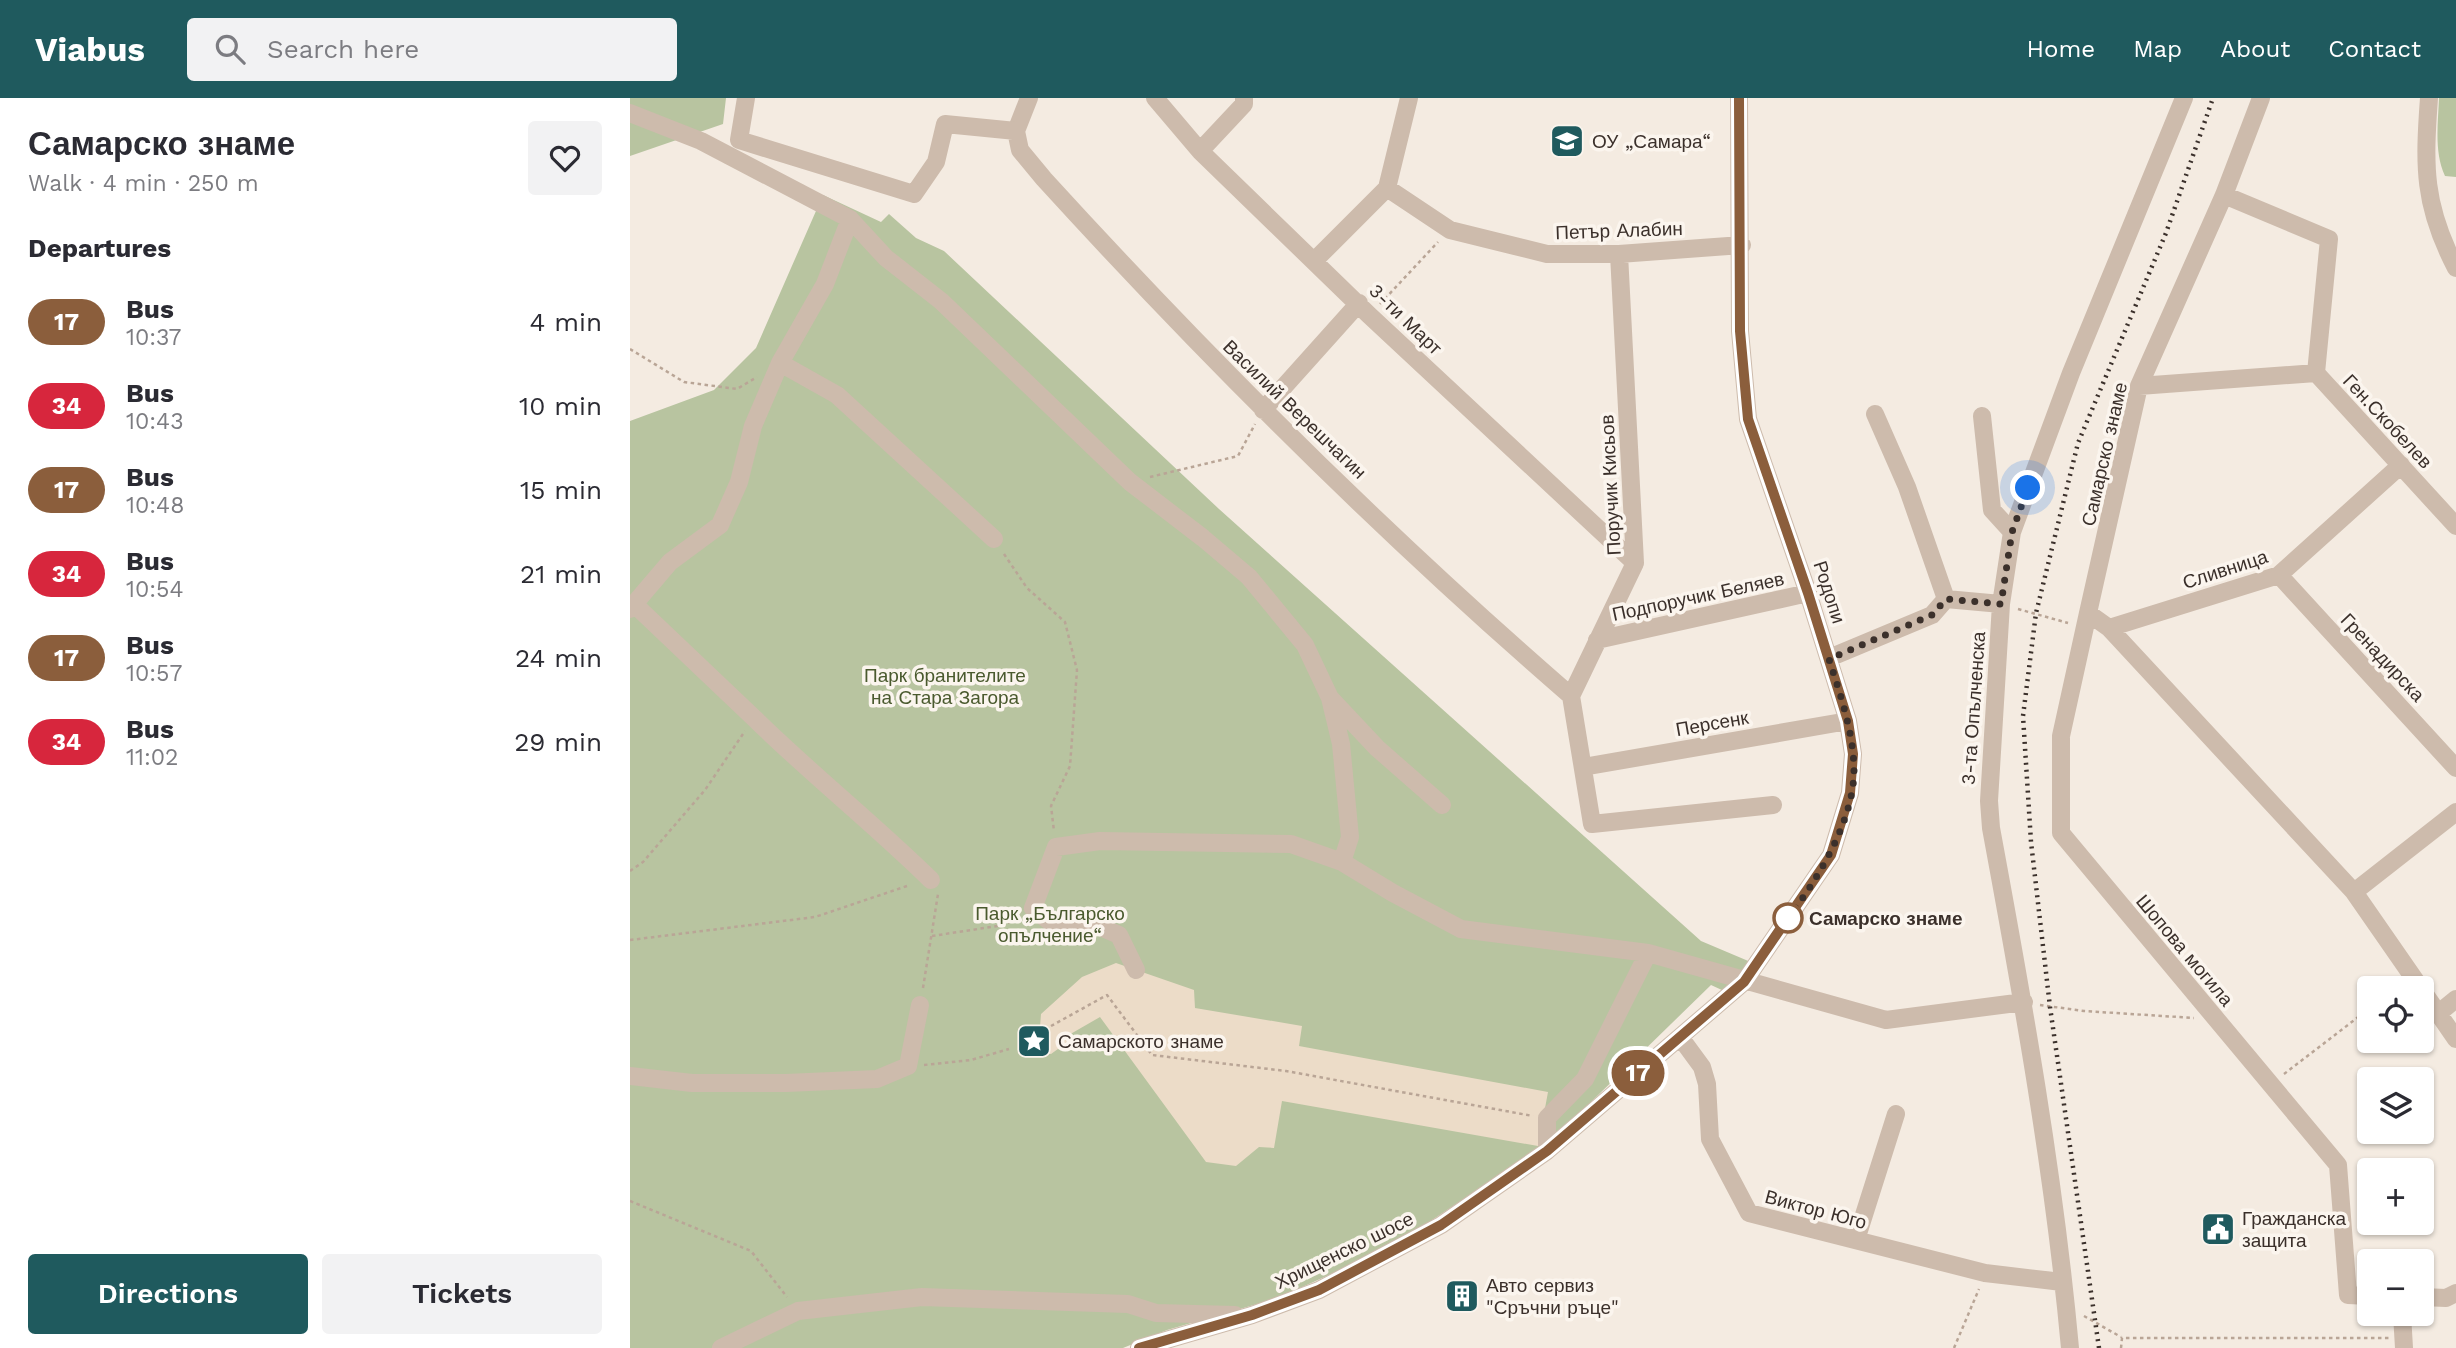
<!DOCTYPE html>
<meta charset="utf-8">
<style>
body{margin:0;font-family:"Work Sans",sans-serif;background:#f2f2f3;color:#2b2b33;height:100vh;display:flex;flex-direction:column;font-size:26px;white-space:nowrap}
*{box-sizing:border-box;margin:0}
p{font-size:23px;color:#7c7c81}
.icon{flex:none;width:38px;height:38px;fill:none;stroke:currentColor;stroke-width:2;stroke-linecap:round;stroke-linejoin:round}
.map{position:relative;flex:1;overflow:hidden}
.side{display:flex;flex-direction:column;background:#fff;width:630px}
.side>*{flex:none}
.badge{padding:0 14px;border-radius:23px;font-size:24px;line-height:46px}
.tools{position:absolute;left:1727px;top:878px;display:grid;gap:14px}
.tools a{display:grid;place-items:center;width:77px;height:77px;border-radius:7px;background:#fff;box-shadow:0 2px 5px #0004;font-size:35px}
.you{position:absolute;width:35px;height:35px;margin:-18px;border:5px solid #fff;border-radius:50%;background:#1a73e8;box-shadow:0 0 0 10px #1a73e833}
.map>.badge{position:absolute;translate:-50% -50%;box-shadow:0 0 0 4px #fff}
h2{padding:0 28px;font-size:26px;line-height:63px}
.round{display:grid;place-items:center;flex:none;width:74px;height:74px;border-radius:7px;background:#f2f2f3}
.summary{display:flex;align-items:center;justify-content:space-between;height:119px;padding:0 28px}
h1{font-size:33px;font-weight:600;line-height:52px}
.button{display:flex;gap:14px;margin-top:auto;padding:14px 28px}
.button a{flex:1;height:80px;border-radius:7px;background:#1f5a5e;color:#fff;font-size:28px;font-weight:600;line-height:80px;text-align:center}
.button a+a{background:#f2f2f3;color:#2b2b33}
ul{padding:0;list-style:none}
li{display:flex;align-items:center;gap:21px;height:84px;padding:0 28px}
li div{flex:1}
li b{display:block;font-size:26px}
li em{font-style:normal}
li .badge{min-width:77px;font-weight:700;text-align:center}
header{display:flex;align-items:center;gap:42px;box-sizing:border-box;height:98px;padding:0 35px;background:#1f5a5e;color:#fff}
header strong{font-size:33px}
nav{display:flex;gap:38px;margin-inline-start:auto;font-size:24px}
.search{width:490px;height:63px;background:#f2f2f3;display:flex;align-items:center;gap:18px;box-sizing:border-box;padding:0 24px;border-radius:7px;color:#7c7c81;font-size:26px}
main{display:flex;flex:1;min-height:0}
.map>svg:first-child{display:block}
</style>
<header>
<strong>Viabus</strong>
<div class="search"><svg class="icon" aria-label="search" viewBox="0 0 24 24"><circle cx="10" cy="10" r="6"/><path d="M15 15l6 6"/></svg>Search here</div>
<nav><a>Home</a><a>Map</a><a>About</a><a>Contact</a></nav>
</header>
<main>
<section class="side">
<div class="summary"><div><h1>Самарско знаме</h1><p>Walk · 4 min · 250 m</p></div><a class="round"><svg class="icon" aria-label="heart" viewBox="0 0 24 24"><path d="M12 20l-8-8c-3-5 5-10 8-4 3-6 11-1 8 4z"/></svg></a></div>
<h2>Departures</h2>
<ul>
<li><span class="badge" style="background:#8b5e3c;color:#fff">17</span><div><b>Bus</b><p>10:37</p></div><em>4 min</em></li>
<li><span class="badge" style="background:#d7263d;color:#fff">34</span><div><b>Bus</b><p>10:43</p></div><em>10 min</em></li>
<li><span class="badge" style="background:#8b5e3c;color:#fff">17</span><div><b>Bus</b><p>10:48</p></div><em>15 min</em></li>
<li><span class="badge" style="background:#d7263d;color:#fff">34</span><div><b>Bus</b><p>10:54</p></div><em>21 min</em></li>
<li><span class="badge" style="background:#8b5e3c;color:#fff">17</span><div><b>Bus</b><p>10:57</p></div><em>24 min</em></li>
<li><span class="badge" style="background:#d7263d;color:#fff">34</span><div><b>Bus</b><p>11:02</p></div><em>29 min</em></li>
</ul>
<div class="button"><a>Directions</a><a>Tickets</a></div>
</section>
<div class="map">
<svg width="1826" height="1250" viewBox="0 0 1826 1250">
<rect width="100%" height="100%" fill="#f4ebe1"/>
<path fill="#b8c4a0" d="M 0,0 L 96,0 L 93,26 L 0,58 Z
M 1809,0 L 1826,0 L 1826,79 L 1815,78 C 1804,54 1808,26 1809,0 Z
M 193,97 L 251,124 L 259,116 L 286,140 L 314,153 L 589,411 L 1071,843 L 1123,865 L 1094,893 L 1081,887 L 921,1043 L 763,1148 L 648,1200 L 537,1232 L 493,1250 L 0,1250 L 0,323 L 84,292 L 126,250 Z"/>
<path fill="#ecdcc8" d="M 486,865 L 564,892 L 565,910 L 672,928 L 669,948 L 918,994 L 908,1048 L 652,1003 L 644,1050 L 629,1049 L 606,1068 L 576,1064 L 470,919 L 437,938 L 439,943 L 421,956 L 408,954 L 400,936 L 410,929 L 411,916 L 452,879 Z"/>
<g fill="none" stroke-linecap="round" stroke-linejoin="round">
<path stroke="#b9a596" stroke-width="2.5" stroke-dasharray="3.5 3.5" stroke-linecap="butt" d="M 750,206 L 808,144
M 0,251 L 54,284 L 107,291 L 127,279
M 520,379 L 608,358 L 625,326
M 374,456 L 397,490 L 435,524 L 447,572 L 440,668 L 421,708 L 424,733
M 1388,511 L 1438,525
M 0,773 L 13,764 L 75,692 L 115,633
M 302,838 L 374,827 L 390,818
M 0,842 L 185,819 L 280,787
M 293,890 L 308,796
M 1763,891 L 1769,886
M 1410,907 L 1454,913 L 1564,920
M 421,928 L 477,897 L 522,957 L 656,973 L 903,1018
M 294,967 L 341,962 L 379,951
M 1654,976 L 1740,910
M 0,1103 L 121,1153 L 157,1199
M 1454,1218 L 1491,1239
M 1324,1250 L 1349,1191
M 1491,1250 L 1492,1240 L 1759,1240"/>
<path stroke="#cdbbac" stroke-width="18" d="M 116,0 L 109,42 L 284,96 L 306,64 L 315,26 L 386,33
M 525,0 L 570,53 L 739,217 L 1005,465
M 1631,0 L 1594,97 L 1509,288 L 1458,515 L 1479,530 L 1724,794 L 1826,941
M 1799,0 C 1794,68 1793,107 1826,170
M 0,15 L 71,43 L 220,121 L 256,160 L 311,203 L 500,384 L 573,440 L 619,479 L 675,547 L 700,600 L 711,646 L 720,739 L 712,764
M 386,33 L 390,52 L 414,81 C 580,263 755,437 941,598
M 386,33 L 399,0
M 570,53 L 614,6 L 614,0
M 757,90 L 820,132 L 917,156 L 989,156 L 1112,147
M 1594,97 L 1699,141 L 1686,275 L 1826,428
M 989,156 L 1005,465 L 941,598 L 962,726 L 1143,707
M 685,162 L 757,90 L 779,0
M 150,265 L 207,297 L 364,441
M 1509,288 L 1686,275
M 633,312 L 729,205
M 1245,316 L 1277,389 L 1316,501
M 1352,318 L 1362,412 L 1382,434
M 1649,477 L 1826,670
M 4,506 C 44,544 84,582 124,620 C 181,676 244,726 301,782
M 0,511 L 40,464 L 90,427 L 109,384 L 123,328 L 150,265 L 195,186 L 220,121
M 1458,515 L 1431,638 L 1431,735 L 1708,1067 L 1718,1197 L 1740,1198
M 1479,530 L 1649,477 L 1771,367
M 967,542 L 1178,495
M 1199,560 L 1302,517 L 1316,501 L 1371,506
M 700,600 L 747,650 L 812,707
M 953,669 L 1218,623
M 1724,794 L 1826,714
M 506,872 L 489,837 L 466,827 L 424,827 L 403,810 L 426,749 L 470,743 L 661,746 L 712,764 L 763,795 L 831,831 L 1018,855
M 1810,914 L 1826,901
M 1050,939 L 1072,969 L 1077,986 L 1080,1041 L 1119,1115 L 1355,1175 L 1432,1184
M 0,978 L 62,985 L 156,985 L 247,981 L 278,968 L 290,907
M 917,1053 L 917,1020 L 955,981 L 1018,855 L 1256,922 L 1394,904
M 1226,1142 L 1266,1016
M 1792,1199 L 1816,1200 L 1826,1195
M 1772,1216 L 1774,1250
M 91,1250 L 168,1213 L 292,1199 L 498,1206 L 526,1215 L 605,1217
M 509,1250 L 622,1217 L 689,1192 L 811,1127 L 917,1053 L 1114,884 L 1201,757 L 1220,695 L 1223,656 L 1218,623 L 1178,495 L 1118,321 L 1110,233 L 1109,0
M 1440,1250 C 1424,1075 1393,903 1361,730 L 1359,703 L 1371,506 L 1382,434 L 1441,275 L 1554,0"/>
<path stroke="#3b302b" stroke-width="4.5" stroke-dasharray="2 5" stroke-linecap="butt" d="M 1469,1250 L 1420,909 L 1401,744 L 1393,618 L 1406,515 L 1448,345 L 1536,135 L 1583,0"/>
</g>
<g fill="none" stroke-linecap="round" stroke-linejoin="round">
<g stroke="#fff" stroke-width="16">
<path id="line" d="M 509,1250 L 622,1217 L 689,1192 L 811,1127 L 917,1053 L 1114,884 L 1201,757 L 1220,695 L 1223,656 L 1218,623 L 1178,495 L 1118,321 L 1110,233 L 1109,0"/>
</g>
<use href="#line" stroke="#8b5e3c" stroke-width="10"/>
<path stroke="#3b302b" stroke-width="7" stroke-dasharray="0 12.6" d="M 1158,820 C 1188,781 1225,721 1224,670 C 1223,632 1210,596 1199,561 L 1302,517 L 1316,501 L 1371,506 L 1382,434 L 1398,390"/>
</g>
<defs>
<g id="school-square" transform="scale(1.75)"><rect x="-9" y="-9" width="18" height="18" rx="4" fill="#1f5a5e" stroke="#fbf5ee"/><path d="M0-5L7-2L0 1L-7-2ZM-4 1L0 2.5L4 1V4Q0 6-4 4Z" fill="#fff"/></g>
<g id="sight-square" transform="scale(1.75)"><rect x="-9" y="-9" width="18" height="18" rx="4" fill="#1f5a5e" stroke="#fbf5ee"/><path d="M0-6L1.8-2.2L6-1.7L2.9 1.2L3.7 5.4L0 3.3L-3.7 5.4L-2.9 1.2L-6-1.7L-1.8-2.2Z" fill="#fff"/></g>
<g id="civic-square" transform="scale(1.75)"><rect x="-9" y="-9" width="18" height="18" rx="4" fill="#1f5a5e" stroke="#fbf5ee"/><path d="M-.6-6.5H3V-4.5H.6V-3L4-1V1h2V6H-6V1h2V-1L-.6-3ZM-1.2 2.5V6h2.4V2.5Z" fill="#fff"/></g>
<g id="building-square" transform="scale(1.75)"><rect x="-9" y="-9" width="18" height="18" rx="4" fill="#1f5a5e" stroke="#fbf5ee"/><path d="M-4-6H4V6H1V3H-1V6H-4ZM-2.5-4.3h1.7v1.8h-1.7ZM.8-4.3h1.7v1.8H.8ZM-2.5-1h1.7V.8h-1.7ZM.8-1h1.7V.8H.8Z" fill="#fff"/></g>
</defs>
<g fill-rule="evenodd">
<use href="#school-square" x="937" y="43"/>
<use href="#sight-square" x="404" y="943"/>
<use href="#civic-square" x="1588" y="1131"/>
<use href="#building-square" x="832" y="1198"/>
</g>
<circle fill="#fff" stroke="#8b5e3c" stroke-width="3.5" cx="1158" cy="820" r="14"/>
<g text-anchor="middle" stroke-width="7" stroke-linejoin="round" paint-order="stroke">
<g font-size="19" fill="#3b302b" stroke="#fbf5ee" text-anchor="start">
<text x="962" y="50">ОУ „Самара“</text>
<text x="428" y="950">Самарското знаме</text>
<text x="1612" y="1127">Гражданска<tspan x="1612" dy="22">защита</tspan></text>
<text x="856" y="1194">Авто сервиз<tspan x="856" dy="22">"Сръчни ръце"</tspan></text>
</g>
<g font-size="19" fill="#3b302b" stroke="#fbf5ee">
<text transform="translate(989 132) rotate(-2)" y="7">Петър Алабин</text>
<text transform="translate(776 221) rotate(44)" y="7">3-ти Март</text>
<text transform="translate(665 311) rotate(44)" y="7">Василий Верешчагин</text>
<text transform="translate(1758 323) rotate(47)" y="7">Ген.Скобелев</text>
<text transform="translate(1474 356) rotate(-77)" y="7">Самарско знаме</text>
<text transform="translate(980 387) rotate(-93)" y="7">Поручик Кисьов</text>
<text transform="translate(1595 471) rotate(-18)" y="7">Сливница</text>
<text transform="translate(1200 494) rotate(72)" y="7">Родопи</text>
<text transform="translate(1068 498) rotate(-12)" y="7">Подпоручик Беляев</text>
<text transform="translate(1753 559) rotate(47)" y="7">Гренадирска</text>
<text transform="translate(1343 610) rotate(-86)" y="7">3-та Опълченска</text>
<text transform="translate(1082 625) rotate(-10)" y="7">Персенк</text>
<text transform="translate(1555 852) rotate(50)" y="7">Шопова могила</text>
<text transform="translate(1186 1111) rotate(15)" y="7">Виктор Юго</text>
<text transform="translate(714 1152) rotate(-26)" y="7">Хрищенско шосе</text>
</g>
<g font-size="19" fill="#4a5a2e" stroke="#fbf5ee">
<text x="315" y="584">Парк бранителите<tspan x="315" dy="22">на Стара Загора</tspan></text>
<text x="420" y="822">Парк „Българско<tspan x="420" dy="22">опълчение“</tspan></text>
</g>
<g font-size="19" font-weight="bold" fill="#3b302b" stroke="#fbf5ee" text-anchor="start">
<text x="1179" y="827">Самарско знаме</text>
</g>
</g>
</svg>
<div class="tools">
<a><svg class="icon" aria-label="locate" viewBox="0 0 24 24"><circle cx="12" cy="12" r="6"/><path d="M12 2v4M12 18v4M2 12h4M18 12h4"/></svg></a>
<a><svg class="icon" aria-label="layers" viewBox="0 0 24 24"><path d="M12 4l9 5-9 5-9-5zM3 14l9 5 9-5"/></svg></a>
<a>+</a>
<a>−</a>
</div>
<div class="you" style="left:1398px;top:390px"></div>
<b class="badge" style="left:1008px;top:975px;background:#8b5e3c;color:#fff">17</b>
</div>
</main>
